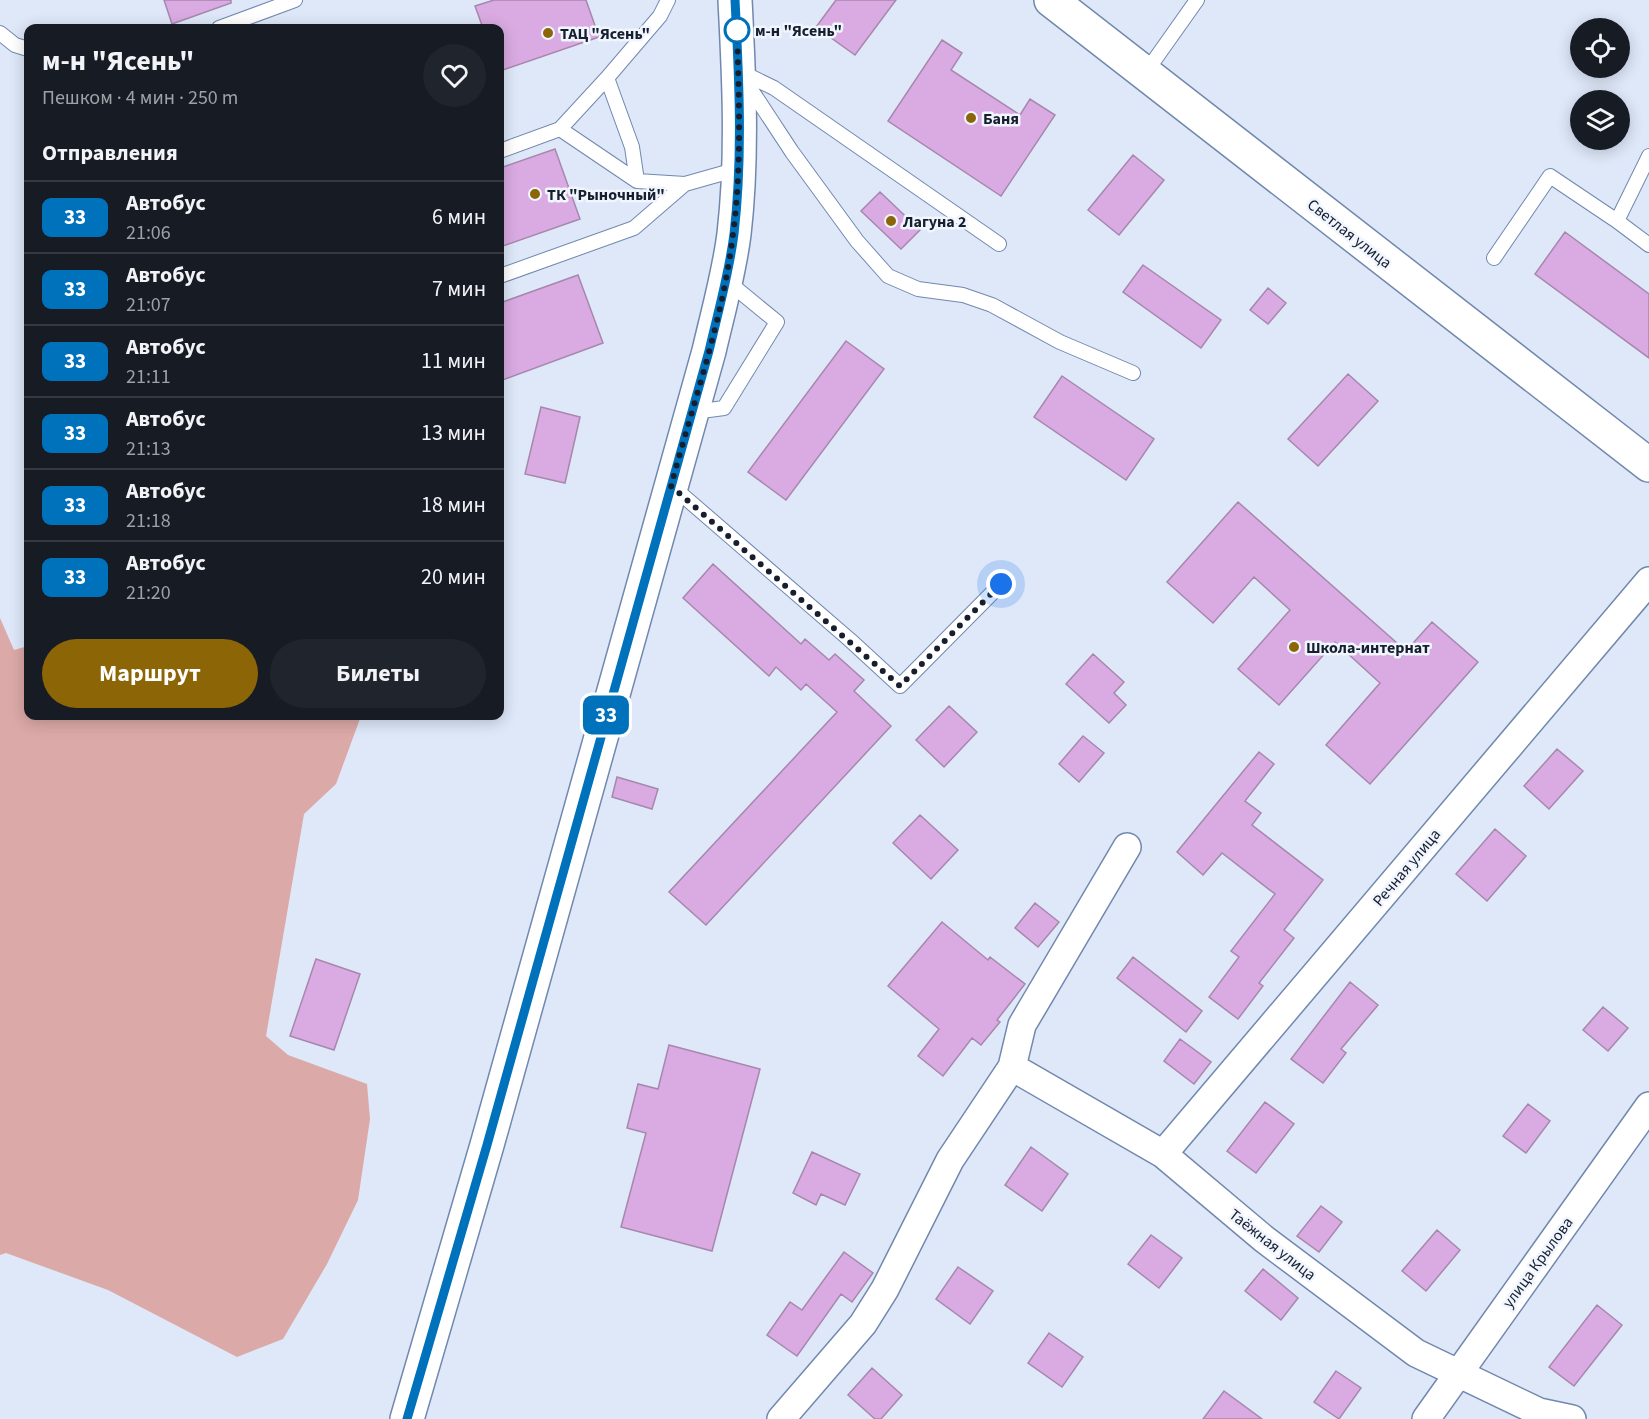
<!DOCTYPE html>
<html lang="ru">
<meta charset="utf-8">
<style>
body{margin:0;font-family:"Source Sans 3",sans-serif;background:#20242c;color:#f1f3f6;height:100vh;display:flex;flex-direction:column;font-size:22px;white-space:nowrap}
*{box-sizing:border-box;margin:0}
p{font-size:20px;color:#9ea1a6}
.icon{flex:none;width:33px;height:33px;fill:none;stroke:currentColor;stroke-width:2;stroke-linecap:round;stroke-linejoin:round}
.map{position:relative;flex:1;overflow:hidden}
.details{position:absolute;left:24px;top:24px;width:480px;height:696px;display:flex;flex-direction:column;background:#171b24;border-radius:12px;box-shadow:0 3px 15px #0003}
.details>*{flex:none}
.badge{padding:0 12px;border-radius:9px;font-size:21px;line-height:39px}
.tools{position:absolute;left:1570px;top:18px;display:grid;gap:12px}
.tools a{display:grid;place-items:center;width:60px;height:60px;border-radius:50%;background:#171b24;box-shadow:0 3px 15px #0003;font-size:30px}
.you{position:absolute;width:30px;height:30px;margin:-15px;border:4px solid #fff;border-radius:50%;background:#1a73e8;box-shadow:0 0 0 9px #1a73e833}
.map>.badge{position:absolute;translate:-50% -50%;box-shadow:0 0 0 3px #fff}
h2{padding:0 18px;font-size:22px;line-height:54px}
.round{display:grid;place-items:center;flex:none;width:63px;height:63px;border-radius:32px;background:#20242c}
.head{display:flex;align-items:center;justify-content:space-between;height:102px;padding:0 18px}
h1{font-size:28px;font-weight:700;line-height:45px}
.cta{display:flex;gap:12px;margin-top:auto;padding:12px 18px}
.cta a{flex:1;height:69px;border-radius:36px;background:#8c6507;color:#fff;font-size:24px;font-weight:700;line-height:69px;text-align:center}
.cta a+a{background:#20242c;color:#f1f3f6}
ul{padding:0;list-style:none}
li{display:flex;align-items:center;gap:18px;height:72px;padding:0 18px;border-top:2px solid #363941}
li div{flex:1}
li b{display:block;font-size:22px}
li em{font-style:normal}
li .badge{min-width:66px;font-weight:700;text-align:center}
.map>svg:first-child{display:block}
</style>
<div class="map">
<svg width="1649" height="1419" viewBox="0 0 1649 1419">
<rect width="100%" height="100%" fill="#dee8f9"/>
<path fill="#dba9a7" d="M 0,618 L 14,650 L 28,646 L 28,716 L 361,716 L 336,784 L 304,814 L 266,1036 L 288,1055 L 367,1084 L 370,1119 L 358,1200 L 327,1264 L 283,1339 L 237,1357 L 108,1290 L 6,1253 L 0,1255 Z"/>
<path fill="#d9abe2" stroke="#a787ac" stroke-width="1.5" d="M 164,0 L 231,0 L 231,3 L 172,24 Z
M 494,0 L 586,0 L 599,37 L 500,71 L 500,28 L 483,28 L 475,6 Z
M 836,0 L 896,0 L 855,55 L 816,27 Z
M 942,40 L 962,53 L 951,70 L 1020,115 L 1030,99 L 1055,115 L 1001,196 L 888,121 Z
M 555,149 L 580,219 L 500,247 L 500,168 Z
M 1133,155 L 1164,180 L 1119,235 L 1088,210 Z
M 880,192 L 920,230 L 901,249 L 861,211 Z
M 1565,232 L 1649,294 L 1649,358 L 1535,274 Z
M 1143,265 L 1221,320 L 1201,348 L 1123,292 Z
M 578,275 L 603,343 L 500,381 L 500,303 Z
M 1268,288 L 1286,303 L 1268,324 L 1250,310 Z
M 846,341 L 884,369 L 786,500 L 748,472 Z
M 1348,374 L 1378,401 L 1318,466 L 1288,439 Z
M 1062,376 L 1154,439 L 1126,480 L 1034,417 Z
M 541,407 L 580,417 L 565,483 L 525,474 Z
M 1238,502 L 1406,651 L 1432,622 L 1478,662 L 1370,784 L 1326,745 L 1380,683 L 1335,642 L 1279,705 L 1238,669 L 1290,610 L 1254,577 L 1213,623 L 1167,582 Z
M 713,564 L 801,644 L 805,639 L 829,660 L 835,654 L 864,680 L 854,691 L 891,726 L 706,925 L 669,892 L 837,712 L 806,684 L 801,690 L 776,667 L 769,676 L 683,598 Z
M 1093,654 L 1124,682 L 1114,693 L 1126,705 L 1109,723 L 1066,684 Z
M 949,706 L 977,732 L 944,767 L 916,740 Z
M 1083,736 L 1104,753 L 1079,782 L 1059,764 Z
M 1557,749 L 1583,771 L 1549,809 L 1524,786 Z
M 1259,752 L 1274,764 L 1245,801 L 1261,813 L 1252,825 L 1323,880 L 1284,930 L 1294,938 L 1259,983 L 1263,986 L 1238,1019 L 1209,997 L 1239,957 L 1231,951 L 1275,894 L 1222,853 L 1203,875 L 1177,852 Z
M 617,777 L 658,789 L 652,809 L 612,797 Z
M 920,815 L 958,850 L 931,879 L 893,843 Z
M 1495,829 L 1526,856 L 1487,901 L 1456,874 Z
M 1035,903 L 1059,922 L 1038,947 L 1015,928 Z
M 942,922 L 988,960 L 990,957 L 1025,984 L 997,1020 L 1000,1022 L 981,1045 L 972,1038 L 943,1076 L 918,1056 L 939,1029 L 888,986 Z
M 1133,957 L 1202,1011 L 1186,1032 L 1117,978 Z
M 316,959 L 360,974 L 334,1050 L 290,1036 Z
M 1350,982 L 1378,1005 L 1341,1049 L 1346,1053 L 1323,1083 L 1291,1059 Z
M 1603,1007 L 1628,1028 L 1608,1051 L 1583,1030 Z
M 1180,1039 L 1211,1062 L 1194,1084 L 1164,1061 Z
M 669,1045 L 760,1069 L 712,1251 L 621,1227 L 646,1133 L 627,1128 L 638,1084 L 658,1089 Z
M 1265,1102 L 1294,1124 L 1256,1173 L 1227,1151 Z
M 1528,1104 L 1550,1121 L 1526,1153 L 1503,1136 Z
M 1031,1147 L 1068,1174 L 1042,1211 L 1005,1185 Z
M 812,1152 L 860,1174 L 845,1205 L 821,1194 L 816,1205 L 793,1193 Z
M 1321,1206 L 1342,1222 L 1319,1252 L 1297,1236 Z
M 1437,1230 L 1460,1250 L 1426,1291 L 1402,1271 Z
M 1151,1235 L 1182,1258 L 1159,1288 L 1128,1264 Z
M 844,1252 L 873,1273 L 852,1302 L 841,1294 L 797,1356 L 767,1335 L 790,1302 L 802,1310 Z
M 958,1267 L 993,1291 L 970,1324 L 936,1299 Z
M 1263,1269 L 1298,1298 L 1281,1320 L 1245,1291 Z
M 1597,1305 L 1622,1325 L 1574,1386 L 1549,1367 Z
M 1049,1333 L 1083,1357 L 1062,1387 L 1028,1363 Z
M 872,1368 L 902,1395 L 881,1419 L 875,1419 L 848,1395 Z
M 1336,1371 L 1361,1388 L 1339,1419 L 1314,1402 Z
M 1224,1391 L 1262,1419 L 1203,1419 Z"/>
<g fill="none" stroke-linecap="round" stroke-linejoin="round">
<g stroke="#7188ae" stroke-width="16">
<path id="lane" d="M 219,28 L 295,0
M 0,33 L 15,45 L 28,49
M 739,71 L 774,88 L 999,244
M 1146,72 L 1197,0
M 746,82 L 792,152 L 857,241 L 888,276 L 918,289 L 963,295 L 992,305 L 1060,342 L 1133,373
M 560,129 L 637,181 L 685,184 L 738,169
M 500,151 L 560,129 L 607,78
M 1649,156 L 1617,221 L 1649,245
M 637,181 L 632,147 L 607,78 L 660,16 L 668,0
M 1494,258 L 1550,176 L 1617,221
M 500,276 L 634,228 L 685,184
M 694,412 L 724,408 L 777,322 L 727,281
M 673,487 L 850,640 L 900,686 L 1001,584"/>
</g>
<g stroke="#7188ae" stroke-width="30">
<path id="street" d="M 1012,1067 L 1022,1025 L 1127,847
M 1163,1154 L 1649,581
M 781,1419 L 863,1324 L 885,1289 L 950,1160 L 1012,1067 L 1163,1154 L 1264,1239 L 1416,1353 L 1539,1412 L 1572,1419
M 1426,1419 L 1649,1106"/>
</g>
<g stroke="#7188ae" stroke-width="36">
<path id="secondary" d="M 1051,0 L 1649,465
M 407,1419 L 487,1145 L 709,351 C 718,312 729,274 734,234 C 743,157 739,77 735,0"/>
</g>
<use href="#lane" stroke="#fff" stroke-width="14"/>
<use href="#street" stroke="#fff" stroke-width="27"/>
<use href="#secondary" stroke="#fff" stroke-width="33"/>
</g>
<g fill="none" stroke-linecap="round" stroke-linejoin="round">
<g stroke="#fff" stroke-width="14">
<path id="line" d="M 407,1419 L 487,1145 L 709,351 C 718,312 729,274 734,234 C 743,157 739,77 735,0"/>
</g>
<use href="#line" stroke="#0072bc" stroke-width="9"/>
<path stroke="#171f2f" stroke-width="6" stroke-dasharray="0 10.8" d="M 737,30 C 739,98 742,167 733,234 C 723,320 693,403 671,486 L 900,686 L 1001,584"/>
</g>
<circle fill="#fff" stroke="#0072bc" stroke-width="3" cx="737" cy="30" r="12"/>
<g fill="#8c6507" stroke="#f0f5fe" stroke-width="2">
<circle cx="548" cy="33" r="6"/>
<circle cx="971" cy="118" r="6"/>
<circle cx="535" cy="194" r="6"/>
<circle cx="891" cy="221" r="6"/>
<circle cx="1294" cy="647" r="6"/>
</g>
<g text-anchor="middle" stroke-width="5" stroke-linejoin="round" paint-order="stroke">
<g font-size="16" font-weight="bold" fill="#171f2f" stroke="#f0f5fe" text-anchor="start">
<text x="755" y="36">м-н "Ясень"</text>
</g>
<g font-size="16" font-weight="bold" fill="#171f2f" stroke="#f0f5fe" text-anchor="start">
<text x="560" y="39">ТАЦ "Ясень"</text>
<text x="983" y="124">Баня</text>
<text x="547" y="200">ТК "Рыночный"</text>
<text x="903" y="227">Лагуна 2</text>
<text x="1306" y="653">Школа-интернат</text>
</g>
<g font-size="16" fill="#171f2f" stroke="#f0f5fe">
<text transform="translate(1350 233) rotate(38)" y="6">Светлая улица</text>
<text transform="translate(1406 867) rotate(-50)" y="6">Речная улица</text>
<text transform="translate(1273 1244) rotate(38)" y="6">Таёжная улица</text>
<text transform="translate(1537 1262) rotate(-54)" y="6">улица Крылова</text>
</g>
</g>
</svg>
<div class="tools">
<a><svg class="icon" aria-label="locate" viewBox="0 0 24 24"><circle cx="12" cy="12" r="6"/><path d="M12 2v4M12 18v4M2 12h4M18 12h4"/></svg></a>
<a><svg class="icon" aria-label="layers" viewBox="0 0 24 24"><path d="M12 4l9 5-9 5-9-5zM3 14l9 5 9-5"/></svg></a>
</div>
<div class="you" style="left:1001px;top:584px"></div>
<b class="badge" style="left:606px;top:715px;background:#0072bc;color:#fff">33</b>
<section class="details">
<div class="head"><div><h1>м-н &quot;Ясень&quot;</h1><p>Пешком · 4 мин · 250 m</p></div><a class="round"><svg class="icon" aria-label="heart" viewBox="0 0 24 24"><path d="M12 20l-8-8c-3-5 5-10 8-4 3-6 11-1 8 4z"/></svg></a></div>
<h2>Отправления</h2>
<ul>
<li><span class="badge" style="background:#0072bc;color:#fff">33</span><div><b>Автобус</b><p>21:06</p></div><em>6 мин</em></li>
<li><span class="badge" style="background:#0072bc;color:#fff">33</span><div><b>Автобус</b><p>21:07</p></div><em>7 мин</em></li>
<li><span class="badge" style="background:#0072bc;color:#fff">33</span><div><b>Автобус</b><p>21:11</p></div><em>11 мин</em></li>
<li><span class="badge" style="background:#0072bc;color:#fff">33</span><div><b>Автобус</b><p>21:13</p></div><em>13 мин</em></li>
<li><span class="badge" style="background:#0072bc;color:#fff">33</span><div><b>Автобус</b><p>21:18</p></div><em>18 мин</em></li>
<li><span class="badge" style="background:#0072bc;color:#fff">33</span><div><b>Автобус</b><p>21:20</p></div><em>20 мин</em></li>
</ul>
<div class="cta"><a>Маршрут</a><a>Билеты</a></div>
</section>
</div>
